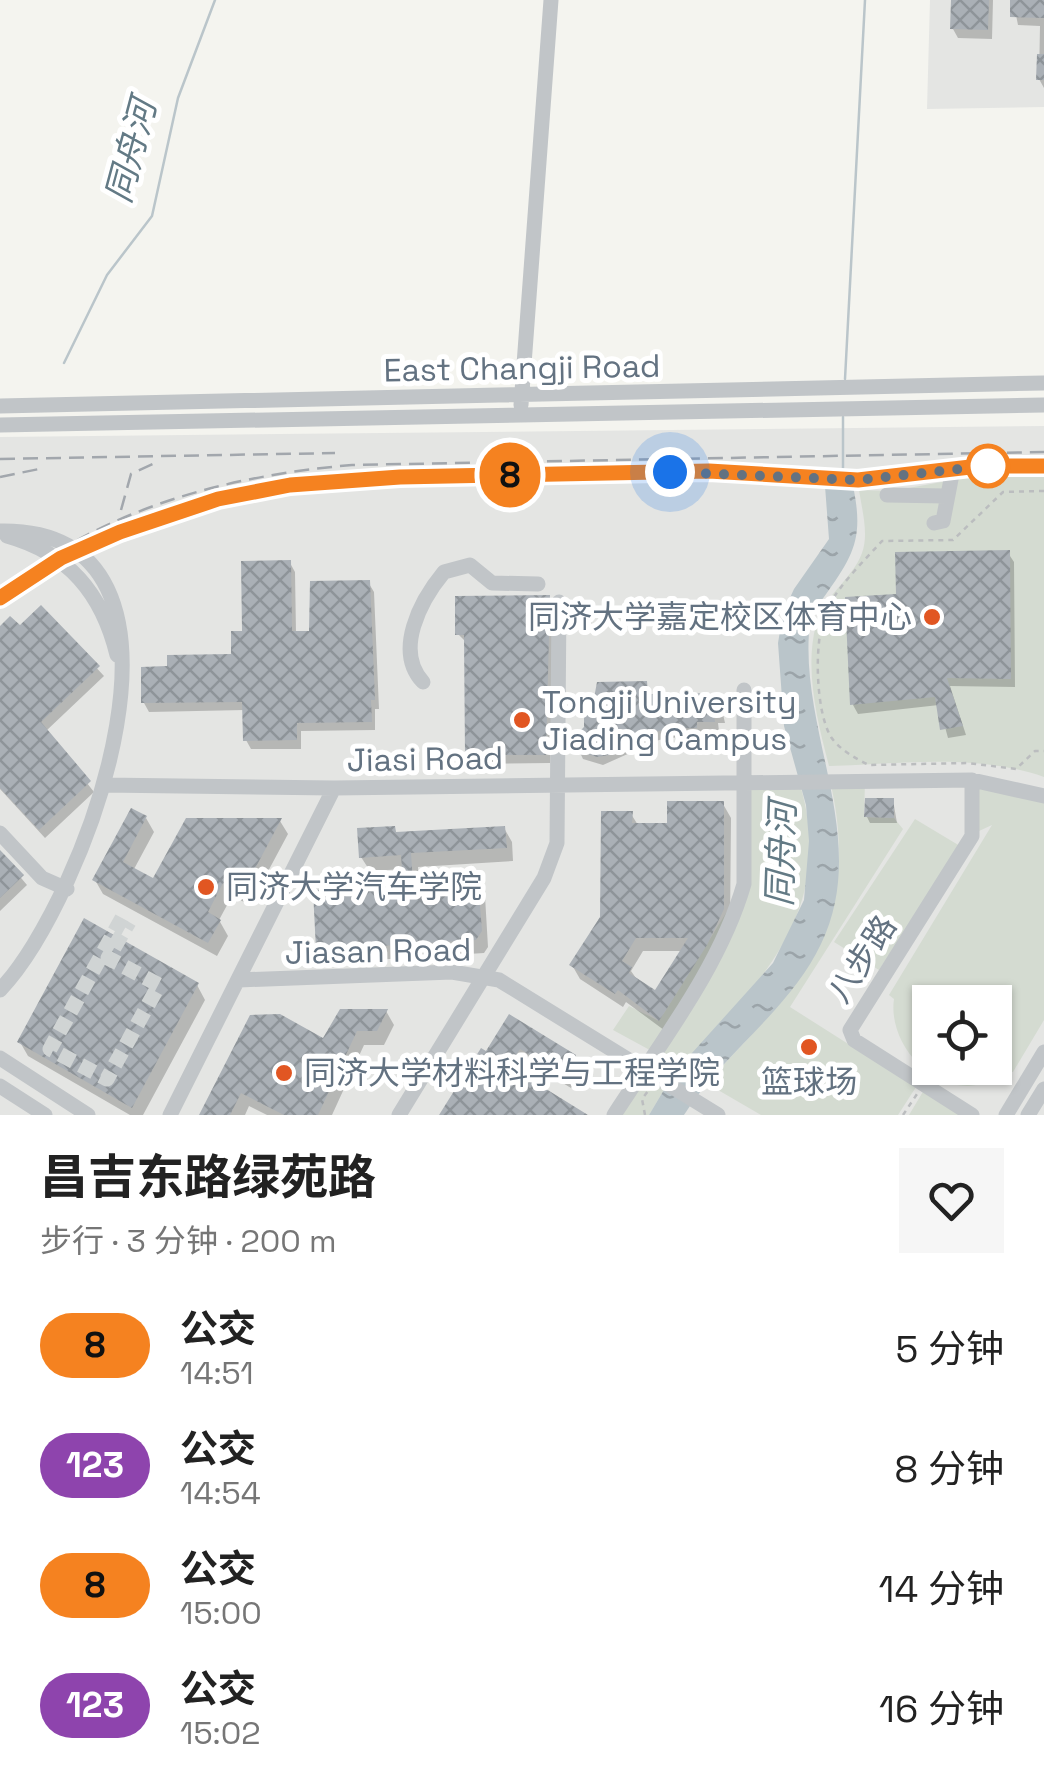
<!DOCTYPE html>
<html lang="zh">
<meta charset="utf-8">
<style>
body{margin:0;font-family:"Space Grotesk","Noto Sans SC",sans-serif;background:#f6f6f6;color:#222;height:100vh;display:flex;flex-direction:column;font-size:38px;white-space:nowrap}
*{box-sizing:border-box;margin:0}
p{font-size:32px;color:#767676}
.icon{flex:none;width:55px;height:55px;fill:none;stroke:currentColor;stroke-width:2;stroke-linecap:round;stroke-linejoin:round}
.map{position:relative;height:1115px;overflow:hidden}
.panel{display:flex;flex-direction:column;background:#fff;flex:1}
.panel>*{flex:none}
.badge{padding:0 20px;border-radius:32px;font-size:35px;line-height:65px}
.buttons{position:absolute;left:912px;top:985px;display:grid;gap:20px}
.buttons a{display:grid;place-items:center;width:100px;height:100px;border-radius:0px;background:#fff;box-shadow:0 2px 8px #0004;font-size:50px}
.you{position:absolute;width:50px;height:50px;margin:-25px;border:8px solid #fff;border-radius:50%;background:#1a73e8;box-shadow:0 0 0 15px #1a73e833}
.map>.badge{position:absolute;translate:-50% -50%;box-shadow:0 0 0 5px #fff}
.round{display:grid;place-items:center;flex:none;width:105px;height:105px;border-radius:0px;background:#f6f6f6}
.summary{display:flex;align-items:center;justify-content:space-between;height:170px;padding:0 40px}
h1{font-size:48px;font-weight:700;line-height:75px}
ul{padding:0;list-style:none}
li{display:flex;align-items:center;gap:30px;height:120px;padding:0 40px}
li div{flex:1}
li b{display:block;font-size:38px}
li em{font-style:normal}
li .badge{min-width:110px;font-weight:700;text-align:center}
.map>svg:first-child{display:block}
</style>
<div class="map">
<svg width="1044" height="1115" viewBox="0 0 1044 1115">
<defs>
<pattern id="water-ripples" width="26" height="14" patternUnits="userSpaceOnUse" patternTransform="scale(2.5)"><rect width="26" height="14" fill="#bac5ca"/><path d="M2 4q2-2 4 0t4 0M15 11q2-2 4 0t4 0" fill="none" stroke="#9ba4a9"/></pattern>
<pattern id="building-cross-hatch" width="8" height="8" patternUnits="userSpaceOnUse" patternTransform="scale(2.5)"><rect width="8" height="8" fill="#aab0b6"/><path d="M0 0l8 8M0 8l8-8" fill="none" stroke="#8e9499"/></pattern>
</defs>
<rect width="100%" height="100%" fill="#f4f4ef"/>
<path fill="#e4e5e3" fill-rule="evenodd" d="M 930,0 L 1044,0 L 1044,107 L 927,109 Z
M 1044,426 L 1044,1115 L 0,1115 L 0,437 ZM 930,1002 L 995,1002 L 995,1068 L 930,1068 Z"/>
<path fill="#d4dbd1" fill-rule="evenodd" d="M 1044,476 L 1044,777 C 976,753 900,764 829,766 C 818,723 804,670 816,625 C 823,596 852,580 862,553 C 869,534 862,510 859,490 L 892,491 L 969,477 Z
M 830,781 L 865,781 L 864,817 L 894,818 L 903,829 L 790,1007 L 916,1087 L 898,1115 L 761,1115 L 706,1083 C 795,990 864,922 830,781 Z
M 801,788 C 836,913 759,984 681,1067 L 613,1030 L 629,1006 L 659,1021 L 744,884 L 745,789 Z
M 979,789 L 1007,791 L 1044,803 L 1044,1020 L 1013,1072 C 1000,1071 985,1085 969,1086 C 925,1087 888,1039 894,999 L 889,995 L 992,825 L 979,831 ZM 930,1002 L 995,1002 L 995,1068 L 930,1068 Z
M 915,819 L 960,846 L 879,970 L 834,942 Z
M 643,1069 L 667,1085 L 649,1115 L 614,1115 Z
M 924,1090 L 964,1115 L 909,1115 Z"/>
<path fill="url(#water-ripples)" d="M 825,486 L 853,486 C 864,538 854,555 824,597 C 818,605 811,612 810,622 C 797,729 872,839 821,944 C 789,1011 723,1053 684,1115 L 649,1115 L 674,1073 L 773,963 L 804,900 L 809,841 L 806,805 L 784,726 L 778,643 L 783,613 L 794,589 L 829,539 Z"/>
<path fill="#0003" fill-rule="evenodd" d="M 953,0 L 993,0 L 992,39 L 958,38 L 953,29 Z
M 1013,0 L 1044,0 L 1044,88 L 1039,79 L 1040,26 L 1018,25 Z
M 1008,553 L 1014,562 L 1015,687 L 950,686 L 966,735 L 948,738 L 939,705 L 858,714 L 853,705 L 898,596 Z
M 290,563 L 295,572 L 296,633 L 311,633 L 368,582 L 374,592 L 379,709 L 375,709 L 375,730 L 301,731 L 301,749 L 251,749 L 246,740 L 245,710 L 149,712 L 144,703 L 170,669 L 233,657 Z
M 549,598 L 554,607 L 550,763 L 473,764 L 468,755 L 467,643 L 458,634 Z
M 41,608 L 104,676 L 46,731 L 94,792 L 45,838 L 0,789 L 0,630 L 20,629 Z
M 646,684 L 651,697 L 719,696 L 725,723 L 718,723 L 719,731 L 659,740 L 603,765 L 583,759 L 574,740 L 587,728 L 594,711 Z
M 893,800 L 897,823 L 870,823 L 867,817 Z
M 723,804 L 731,818 L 730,924 L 668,1033 L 626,1002 L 623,1007 L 580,979 L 572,965 L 603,918 L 631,814 L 638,825 L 669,825 ZM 643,951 L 682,951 L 656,993 L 638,981 L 631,971 Z
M 146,818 L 154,832 L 133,871 L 154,882 L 280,821 L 288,834 L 250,905 L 232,896 L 219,920 L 228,936 L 217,956 L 103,894 L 95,880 Z
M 394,828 L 397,834 L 504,828 L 512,842 L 513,861 L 418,867 L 419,885 L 477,882 L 485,896 L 488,947 L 484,953 L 327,963 L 319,949 L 406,887 L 405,869 L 370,871 L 361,857 Z
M 0,853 L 27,885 L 0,911 Z
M 197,985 L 205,1000 L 143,1115 L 130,1115 L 28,1056 L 20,1042 Z
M 386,1011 L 394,1025 L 384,1045 L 364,1045 L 332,1115 L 267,1115 L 249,1106 L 245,1115 L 202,1115 L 324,1042 Z
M 510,1017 L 574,1057 L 582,1071 L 571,1088 L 528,1062 L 519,1075 L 581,1115 L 442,1115 Z"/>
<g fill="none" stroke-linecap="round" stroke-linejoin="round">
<path stroke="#bac5ca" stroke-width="2.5" d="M 64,363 L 107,275 L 152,216 L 178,98 L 215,0
M 845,379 L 865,0
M 843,474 L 843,417"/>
</g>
<path fill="url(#building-cross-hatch)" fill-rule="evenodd" d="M 951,0 L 989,0 L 988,30 L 950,29 Z
M 1010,0 L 1044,0 L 1044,18 L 1010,17 Z
M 1037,54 L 1044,54 L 1044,80 L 1036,80 Z
M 1010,550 L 1011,679 L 947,678 L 963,726 L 940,730 L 935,697 L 850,705 L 845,597 L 896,594 L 895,552 Z
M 291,560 L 292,631 L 309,631 L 310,581 L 370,580 L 375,700 L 371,700 L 372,722 L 297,723 L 297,740 L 243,741 L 242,702 L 141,703 L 141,667 L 167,666 L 167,655 L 231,654 L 231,631 L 242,631 L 241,561 Z
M 550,595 L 546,755 L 465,755 L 464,635 L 455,635 L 455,596 Z
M 41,605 L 100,666 L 41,722 L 91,781 L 39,830 L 0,788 L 0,626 L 10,616 L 20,625 Z
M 647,681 L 648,694 L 721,693 L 721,715 L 714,715 L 715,722 L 697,722 L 697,728 L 666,729 L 639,737 L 609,755 L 597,757 L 575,750 L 571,740 L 584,727 L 584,709 L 592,709 L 597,682 Z
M 865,798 L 894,798 L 894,818 L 864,817 Z
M 667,801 L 724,801 L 724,909 L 707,945 L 659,1021 L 618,990 L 615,994 L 569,965 L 600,917 L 601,811 L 633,811 L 632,823 L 667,823 ZM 636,938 L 688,938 L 655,990 L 629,973 L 632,967 L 622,961 Z
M 131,808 L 147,816 L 123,862 L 153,878 L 186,818 L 282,818 L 242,893 L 223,883 L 208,912 L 221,920 L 208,943 L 92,880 Z
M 395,826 L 396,832 L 505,826 L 507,848 L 411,853 L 413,883 L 478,879 L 482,931 L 476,940 L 316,950 L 313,890 L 403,885 L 401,855 L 359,858 L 357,828 Z
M 0,850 L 24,875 L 0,898 Z
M 84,918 L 199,983 L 132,1108 L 17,1042 Z
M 340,1009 L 388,1009 L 377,1031 L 357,1031 L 318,1115 L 284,1115 L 241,1093 L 230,1115 L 199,1115 L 250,1015 L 280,1014 L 323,1038 Z
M 509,1014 L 576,1055 L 563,1076 L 520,1049 L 509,1066 L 588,1115 L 439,1115 L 481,1048 L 486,1051 Z"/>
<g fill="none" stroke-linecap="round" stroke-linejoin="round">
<path stroke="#d0d4d4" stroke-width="15" stroke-dasharray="15 8" stroke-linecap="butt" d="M 122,918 L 50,1049 L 107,1079 L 159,985 L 108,958 L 129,922"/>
<path stroke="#bbbdbf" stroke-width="2.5" stroke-dasharray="5 5" stroke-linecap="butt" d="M 1044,491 L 1003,492 L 953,540 L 882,541 C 864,561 841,583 828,607 C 813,634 815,711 831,737 C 839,749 856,759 869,765 L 968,763 L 1016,769 L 1035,751 L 1044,751
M 645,1115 L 642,1099 L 651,1087
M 903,1115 L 917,1094"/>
<path stroke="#c1c5c8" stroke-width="15" d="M 521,405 L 551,0
M 0,406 L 1044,383
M 0,425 L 1044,405
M 887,495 L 946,496
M 934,523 L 943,521 L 953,469
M 0,531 C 226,527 85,901 0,990
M 7,536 C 68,553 102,593 117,655
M 0,599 L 61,558 L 120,533 L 218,499 L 291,485 L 400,477 L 709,471 L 858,480 L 979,466 L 1044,466
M 423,682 C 394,651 420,601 444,572 L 470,565 L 492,583 L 538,584
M 972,780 L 972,836 L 850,1030 L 854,1040 L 972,1115
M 104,785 L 334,788 L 972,780 L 1044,796
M 0,833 L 42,878 L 67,889
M 239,980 L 452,972 L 499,980 L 718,1115
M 0,1058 L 88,1115
M 0,1086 L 45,1115
M 170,1115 L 334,788
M 399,1115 L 544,878 L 557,843 L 559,602
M 614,1115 C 661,1042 720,967 744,884 L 744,690
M 1006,1115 L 1044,1052
M 1028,1115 L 1044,1089"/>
<path stroke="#a2a7ad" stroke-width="2.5" stroke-dasharray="15 8" stroke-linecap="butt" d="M 0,459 L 335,453
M 0,477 L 44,468
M 121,510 L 131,474 L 159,461
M 0,592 C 102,509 224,476 352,465 L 1044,452"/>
</g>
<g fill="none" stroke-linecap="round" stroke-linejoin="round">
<g stroke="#fff" stroke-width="22">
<path id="line" d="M 0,598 L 61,558 L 120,532 L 218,499 L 290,485 L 400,477 L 709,471 L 858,480 L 979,466 L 1044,466"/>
</g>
<use href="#line" stroke="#f58220" stroke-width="15"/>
<path stroke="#637281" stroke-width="10" stroke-dasharray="0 18" d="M 670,472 L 858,480 L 988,466"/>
</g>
<circle fill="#fff" stroke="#f58220" stroke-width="5" cx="988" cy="466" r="20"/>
<g fill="#e15622" stroke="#fff" stroke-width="4">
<circle cx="932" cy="617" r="10"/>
<circle cx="522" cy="720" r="10"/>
<circle cx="206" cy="887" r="10"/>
<circle cx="809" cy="1047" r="10"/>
<circle cx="284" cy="1073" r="10"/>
</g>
<g text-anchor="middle" stroke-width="10" stroke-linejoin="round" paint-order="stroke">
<g font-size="32" fill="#637281" stroke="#fff">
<text transform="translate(522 368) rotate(-1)" y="11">East Changji Road</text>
<text transform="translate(425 759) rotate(-1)" y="11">Jiasi Road</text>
<text transform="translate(378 951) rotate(-1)" y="11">Jiasan Road</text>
<text transform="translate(862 959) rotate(-57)" y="11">八步路</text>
</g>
<g font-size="32" fill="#637281" stroke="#fff" text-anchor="start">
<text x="912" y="628" text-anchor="end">同济大学嘉定校区体育中心</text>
<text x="542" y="713">Tongji University<tspan x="542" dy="37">Jiading Campus</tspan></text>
<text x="226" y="898">同济大学汽车学院</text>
<text x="304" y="1084">同济大学材料科学与工程学院</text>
<text x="809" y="1093" text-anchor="middle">篮球场</text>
</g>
<g font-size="35" font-style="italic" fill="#637a85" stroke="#fff">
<text transform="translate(131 151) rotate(-75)" y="12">同舟河</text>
<text transform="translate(781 854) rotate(-88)" y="12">同舟河</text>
</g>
</g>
</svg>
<div class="buttons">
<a><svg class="icon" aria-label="locate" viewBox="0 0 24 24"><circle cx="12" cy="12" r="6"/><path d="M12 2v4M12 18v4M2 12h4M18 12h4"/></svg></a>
</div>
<div class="you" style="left:670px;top:472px"></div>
<b class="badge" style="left:510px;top:475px;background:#f58220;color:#111">8</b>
</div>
<section class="panel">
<div class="summary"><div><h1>昌吉东路绿苑路</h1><p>步行 · 3 分钟 · 200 m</p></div><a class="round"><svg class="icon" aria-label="heart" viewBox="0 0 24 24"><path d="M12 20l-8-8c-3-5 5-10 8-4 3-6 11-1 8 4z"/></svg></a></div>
<ul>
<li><span class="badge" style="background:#f58220;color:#111">8</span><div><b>公交</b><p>14:51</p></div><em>5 分钟</em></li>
<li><span class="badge" style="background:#8e44ad;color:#fff">123</span><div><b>公交</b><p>14:54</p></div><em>8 分钟</em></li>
<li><span class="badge" style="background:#f58220;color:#111">8</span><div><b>公交</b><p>15:00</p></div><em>14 分钟</em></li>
<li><span class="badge" style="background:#8e44ad;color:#fff">123</span><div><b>公交</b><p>15:02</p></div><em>16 分钟</em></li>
</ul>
</section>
